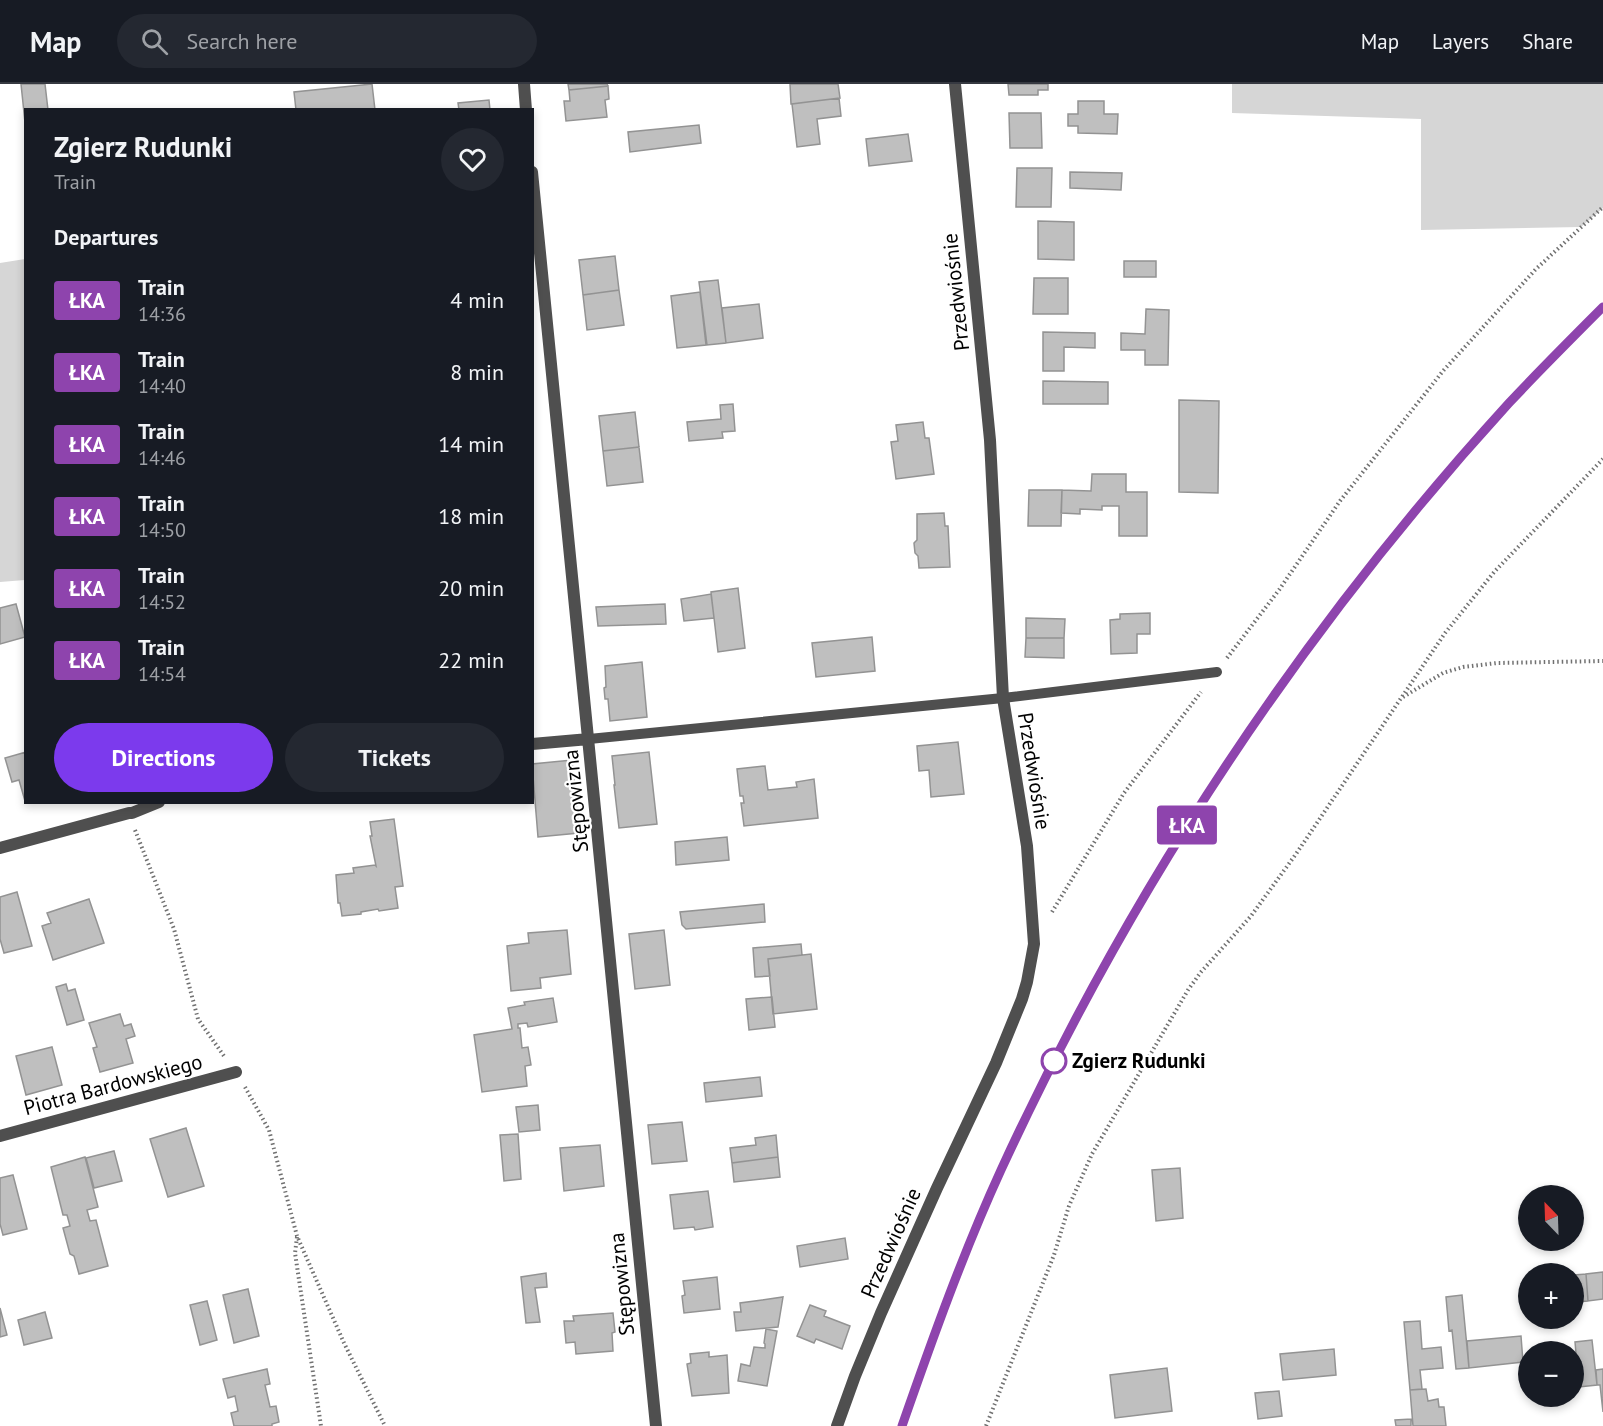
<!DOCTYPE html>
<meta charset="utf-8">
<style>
body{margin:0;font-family:"PT Sans",sans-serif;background:#242831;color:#f1f3f6;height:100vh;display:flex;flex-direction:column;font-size:22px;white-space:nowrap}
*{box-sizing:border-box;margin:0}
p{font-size:20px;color:#9ea1a6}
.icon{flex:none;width:33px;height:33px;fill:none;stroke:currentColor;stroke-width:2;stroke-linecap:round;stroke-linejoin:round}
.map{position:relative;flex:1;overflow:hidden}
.drawer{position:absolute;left:24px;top:24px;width:510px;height:696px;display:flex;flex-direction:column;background:#171b24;border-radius:0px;box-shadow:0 3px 9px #0003}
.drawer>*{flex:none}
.badge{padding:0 12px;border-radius:4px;font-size:21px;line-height:39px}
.needle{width:39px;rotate:337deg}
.buttons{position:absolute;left:1518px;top:1101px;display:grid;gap:12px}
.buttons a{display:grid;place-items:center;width:66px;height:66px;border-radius:50%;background:#171b24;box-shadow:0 3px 9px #0003;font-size:30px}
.map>.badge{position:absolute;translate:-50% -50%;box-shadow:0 0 0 3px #fff}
h2{padding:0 30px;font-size:22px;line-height:54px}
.round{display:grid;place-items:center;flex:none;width:63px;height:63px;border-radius:32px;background:#242831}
.headline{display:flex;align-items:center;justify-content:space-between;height:102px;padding:0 30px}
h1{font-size:28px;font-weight:700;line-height:45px}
.action{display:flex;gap:12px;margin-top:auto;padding:12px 30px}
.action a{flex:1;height:69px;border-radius:36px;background:#7c3aed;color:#fff;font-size:24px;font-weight:700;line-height:69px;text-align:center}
.action a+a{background:#242831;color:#f1f3f6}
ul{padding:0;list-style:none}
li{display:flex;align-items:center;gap:18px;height:72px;padding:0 30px}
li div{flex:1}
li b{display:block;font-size:22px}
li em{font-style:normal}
li .badge{min-width:66px;font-weight:700;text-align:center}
header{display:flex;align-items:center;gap:36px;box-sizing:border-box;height:84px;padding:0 30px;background:#171b24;border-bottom:2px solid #363941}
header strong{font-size:28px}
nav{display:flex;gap:33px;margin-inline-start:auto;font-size:21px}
.search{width:420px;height:54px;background:#242831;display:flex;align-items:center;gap:15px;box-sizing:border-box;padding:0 21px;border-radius:33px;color:#9ea1a6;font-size:22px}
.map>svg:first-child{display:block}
</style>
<header>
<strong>Map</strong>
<div class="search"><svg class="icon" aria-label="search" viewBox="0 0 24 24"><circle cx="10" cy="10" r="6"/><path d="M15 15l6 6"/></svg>Search here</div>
<nav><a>Map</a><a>Layers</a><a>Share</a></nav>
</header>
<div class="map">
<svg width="1603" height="1342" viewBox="0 0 1603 1342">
<rect width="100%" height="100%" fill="#fff"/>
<path fill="#d6d6d6" d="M 1232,0 L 1603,0 L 1603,124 L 1581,143 L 1421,146 L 1421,35 L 1232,29 Z
M 25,175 L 25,496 L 0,498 L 0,179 Z"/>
<path fill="#bfbfbf" stroke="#939393" stroke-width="1.5" d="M 21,0 L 45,0 L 48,26 L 26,26 L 26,48 Z
M 372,0 L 375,26 L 296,26 L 294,8 Z
M 568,0 L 607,0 L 608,2 L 569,6 Z
M 790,0 L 838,0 L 840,14 L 791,20 Z
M 1008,0 L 1048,0 L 1048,6 L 1038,6 L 1038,11 L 1009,11 Z
M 608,2 L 609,15 L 605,16 L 607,33 L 566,37 L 564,17 L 570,17 L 569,6 Z
M 839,14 L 841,32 L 817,35 L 820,60 L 797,63 L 792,20 Z
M 489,16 L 490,26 L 459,26 L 458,19 Z
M 1078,17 L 1104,17 L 1104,30 L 1118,30 L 1117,50 L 1078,49 L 1078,42 L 1068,42 L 1068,30 L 1078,30 Z
M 1009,29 L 1041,29 L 1042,64 L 1010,64 Z
M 699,41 L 701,59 L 630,68 L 628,48 Z
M 908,50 L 912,77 L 869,82 L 866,55 Z
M 1017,84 L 1052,84 L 1051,123 L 1016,123 Z
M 1070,88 L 1122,89 L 1121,106 L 1070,104 Z
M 1038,137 L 1074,138 L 1074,176 L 1038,175 Z
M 615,172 L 619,206 L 583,211 L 579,176 Z
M 1124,177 L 1156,177 L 1156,193 L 1124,193 Z
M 1034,194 L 1068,194 L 1068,230 L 1033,230 Z
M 718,196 L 726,259 L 707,261 L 699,198 Z
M 619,206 L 624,241 L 587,246 L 583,211 Z
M 700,208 L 706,261 L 677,264 L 671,212 Z
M 759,220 L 763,254 L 726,259 L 722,224 Z
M 1146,225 L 1169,226 L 1168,281 L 1145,281 L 1145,266 L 1121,266 L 1121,249 L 1145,250 Z
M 1043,248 L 1095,249 L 1095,264 L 1064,263 L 1064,287 L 1043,287 Z
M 1043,297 L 1108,298 L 1108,320 L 1043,320 Z
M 1179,316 L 1219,317 L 1218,409 L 1179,408 Z
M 733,320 L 735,347 L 722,348 L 723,354 L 689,357 L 687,338 L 721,335 L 720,321 Z
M 635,328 L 639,363 L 603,367 L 599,332 Z
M 923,338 L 925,354 L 929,354 L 934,390 L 896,395 L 891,358 L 898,357 L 896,341 Z
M 639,363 L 643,398 L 607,402 L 603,367 Z
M 1092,390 L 1126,390 L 1126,408 L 1147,408 L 1147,452 L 1119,452 L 1119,422 L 1102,422 L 1102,426 L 1080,425 L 1080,430 L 1061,429 L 1062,406 L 1091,407 Z
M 1029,406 L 1062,406 L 1061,442 L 1028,442 Z
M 944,429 L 945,442 L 948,442 L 950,483 L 919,484 L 918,472 L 915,469 L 914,459 L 917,456 L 917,430 Z
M 738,504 L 745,564 L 718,568 L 711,508 Z
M 711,510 L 714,534 L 684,537 L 681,515 Z
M 16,520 L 25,553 L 0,560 L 0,524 Z
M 665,520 L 666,540 L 598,542 L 596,523 Z
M 1150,529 L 1150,550 L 1137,550 L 1137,569 L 1111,570 L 1110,536 L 1120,535 L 1120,530 Z
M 1026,534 L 1065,535 L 1064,554 L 1026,554 Z
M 872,553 L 875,587 L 816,593 L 812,559 Z
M 1026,554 L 1064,554 L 1064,574 L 1025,573 Z
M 642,578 L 647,633 L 610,637 L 608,615 L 605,615 L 604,604 L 606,603 L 605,582 Z
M 958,658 L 964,710 L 931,713 L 929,686 L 919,687 L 917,662 Z
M 26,668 L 26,717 L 25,717 L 19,696 L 12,698 L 5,674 Z
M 649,668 L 657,740 L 619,744 L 614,701 L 615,701 L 612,672 Z
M 572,676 L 579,749 L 538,753 L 532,680 Z
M 765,682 L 768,706 L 797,703 L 796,698 L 814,695 L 818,734 L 744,742 L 741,719 L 744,719 L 743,712 L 740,712 L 737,685 Z
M 394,735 L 403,802 L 395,803 L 398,824 L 379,827 L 378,825 L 361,828 L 361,830 L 342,832 L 340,819 L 338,819 L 336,791 L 354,789 L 353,784 L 375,781 L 376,782 L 370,752 L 372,752 L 370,738 Z
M 727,753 L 729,776 L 676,781 L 675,758 Z
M 17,808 L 32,862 L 4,869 L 0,855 L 0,813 Z
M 89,815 L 104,859 L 53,876 L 42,842 L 51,839 L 47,829 Z
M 764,820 L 765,838 L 686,845 L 682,841 L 680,828 Z
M 567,846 L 571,890 L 540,894 L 541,904 L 511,907 L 507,862 L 529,859 L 528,849 Z
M 664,846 L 670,901 L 635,905 L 629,850 Z
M 801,860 L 802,871 L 768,875 L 770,892 L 755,893 L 753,864 Z
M 811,870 L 817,925 L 773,930 L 768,875 Z
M 66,900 L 68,907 L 75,905 L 84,936 L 67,941 L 56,903 Z
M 772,913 L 775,943 L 749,946 L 746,915 Z
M 553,914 L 557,938 L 528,943 L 527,939 L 518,940 L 518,944 L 520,944 L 522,964 L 528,963 L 531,981 L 525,982 L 527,1002 L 482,1008 L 474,951 L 512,945 L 508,924 L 525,921 L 524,918 Z
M 120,930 L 124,942 L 131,940 L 135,952 L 126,955 L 133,979 L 100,988 L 93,964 L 97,963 L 89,939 Z
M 52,963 L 62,1001 L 26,1011 L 16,972 Z
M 760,993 L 762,1012 L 706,1018 L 704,999 Z
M 538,1021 L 540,1046 L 519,1048 L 516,1023 Z
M 682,1038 L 687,1077 L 652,1080 L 648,1041 Z
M 186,1044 L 204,1102 L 168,1113 L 150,1055 Z
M 518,1050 L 521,1095 L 504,1097 L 500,1051 Z
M 776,1051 L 778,1073 L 732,1079 L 730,1064 L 756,1061 L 755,1054 Z
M 600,1061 L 604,1102 L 564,1107 L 560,1064 Z
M 114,1067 L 122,1097 L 94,1104 L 86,1074 Z
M 85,1073 L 98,1123 L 87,1126 L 90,1137 L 96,1136 L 108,1182 L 79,1190 L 74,1172 L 70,1170 L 63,1144 L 70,1142 L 67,1131 L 63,1131 L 51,1083 Z
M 778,1073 L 780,1093 L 734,1098 L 732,1079 Z
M 1180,1084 L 1183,1134 L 1156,1137 L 1152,1086 Z
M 13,1091 L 27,1145 L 3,1151 L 0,1140 L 0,1094 Z
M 708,1107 L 713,1143 L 695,1146 L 694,1143 L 674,1145 L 670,1111 Z
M 845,1154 L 848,1175 L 800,1183 L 797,1162 Z
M 1603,1188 L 1603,1215 L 1588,1217 L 1586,1190 Z
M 546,1189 L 547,1203 L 535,1204 L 540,1238 L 526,1239 L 521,1193 Z
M 1586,1190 L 1588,1217 L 1574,1218 L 1574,1191 Z
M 717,1193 L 720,1225 L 684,1229 L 682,1212 L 685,1211 L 683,1197 Z
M 248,1205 L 259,1252 L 234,1259 L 223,1211 Z
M 1462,1211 L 1469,1284 L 1456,1285 L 1452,1246 L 1449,1247 L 1446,1213 Z
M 783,1213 L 778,1243 L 736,1247 L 734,1228 L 741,1228 L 740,1219 Z
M 207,1217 L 217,1256 L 200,1261 L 190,1221 Z
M 810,1221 L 826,1227 L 824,1232 L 850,1242 L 842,1265 L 816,1255 L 814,1259 L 797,1252 Z
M 0,1224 L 7,1251 L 0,1253 Z
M 45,1228 L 52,1254 L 24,1261 L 18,1236 Z
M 613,1229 L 615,1248 L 612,1249 L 613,1267 L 576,1270 L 575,1258 L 566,1259 L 564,1237 L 574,1237 L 573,1232 Z
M 1420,1237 L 1422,1265 L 1441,1263 L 1443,1284 L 1420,1286 L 1422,1305 L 1410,1306 L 1404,1238 Z
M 766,1245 L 777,1247 L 767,1302 L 738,1297 L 741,1280 L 750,1282 L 754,1263 L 765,1264 L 765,1260 L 764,1259 Z
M 1521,1252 L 1523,1278 L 1469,1284 L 1467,1257 Z
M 1592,1256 L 1597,1301 L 1579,1303 L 1575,1258 Z
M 1334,1265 L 1336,1291 L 1283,1296 L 1280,1270 Z
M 709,1268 L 709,1273 L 727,1271 L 729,1309 L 692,1312 L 687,1280 L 691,1279 L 690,1270 Z
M 1167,1284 L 1172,1327 L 1115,1334 L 1110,1291 Z
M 267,1285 L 270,1300 L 265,1301 L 270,1323 L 276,1322 L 279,1338 L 272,1340 L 272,1342 L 234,1342 L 231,1329 L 238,1327 L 235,1312 L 228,1314 L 223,1295 Z
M 1603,1285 L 1603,1328 L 1600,1301 L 1597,1301 L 1596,1286 Z
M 1426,1305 L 1428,1317 L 1438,1315 L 1439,1323 L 1444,1323 L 1446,1342 L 1413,1342 L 1410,1306 Z
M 1279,1307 L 1282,1332 L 1258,1335 L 1255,1309 Z
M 1411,1335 L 1411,1342 L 1396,1342 L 1395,1336 Z"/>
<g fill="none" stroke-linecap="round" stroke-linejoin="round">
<path stroke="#717171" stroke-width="4" stroke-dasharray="1.5 3" stroke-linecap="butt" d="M 1227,574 L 1279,506 L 1340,417 L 1443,287 L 1536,185 L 1603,123
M 1403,613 L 1443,589 L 1463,583 L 1497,579 L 1603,577
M 135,746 L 174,845 L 198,935 L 224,972
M 1052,828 L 1124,709 L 1201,608
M 245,1003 L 269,1046 L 297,1152 L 344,1259 L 385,1342
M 297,1153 L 295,1169 L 321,1342
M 986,1342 L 1054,1171 L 1069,1122 L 1092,1070 L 1188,906 L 1201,888 L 1251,832 L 1296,770 L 1445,549 L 1495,487 L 1603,375"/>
<path stroke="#4f4f4f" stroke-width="10" d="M 589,655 L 1003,614 L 1217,588"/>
<path stroke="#4f4f4f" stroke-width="12" d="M 524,0 L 526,26
M 532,88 L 656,1342
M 532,660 L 589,655
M 0,764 L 129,729 L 132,729 L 159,718
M 0,1052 L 236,988
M 837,1342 L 855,1292 L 881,1229 L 937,1104 L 996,979 L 1022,915 L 1027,898 L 1034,860 L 1027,762 L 1003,614 L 990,356 L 955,0"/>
<path stroke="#000" stroke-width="4.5" stroke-dasharray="9 3 1.5 3" stroke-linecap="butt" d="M 902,1342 C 932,1256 964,1169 1001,1086 C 1098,875 1219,675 1363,493 C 1419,421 1478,350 1541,284 C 1562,263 1582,243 1603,223"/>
</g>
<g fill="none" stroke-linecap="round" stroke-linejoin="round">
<g stroke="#fff" stroke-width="14">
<path id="line" d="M 902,1342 C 932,1256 963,1169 1001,1086 C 1130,806 1301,547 1509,319 C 1540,286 1572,254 1603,223"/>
</g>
<use href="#line" stroke="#8e44ad" stroke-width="9"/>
</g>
<circle fill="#fff" stroke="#8e44ad" stroke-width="3" cx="1054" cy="977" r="12"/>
<g text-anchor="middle" stroke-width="4.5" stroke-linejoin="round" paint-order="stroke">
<g font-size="21" fill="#000" stroke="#fff">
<text transform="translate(956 208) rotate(-96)" y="7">Przedwiośnie</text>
<text transform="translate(1034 687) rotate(81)" y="7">Przedwiośnie</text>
<text transform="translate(576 717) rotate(-96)" y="7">Stępowizna</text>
<text transform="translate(113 1001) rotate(-15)" y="7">Piotra Bardowskiego</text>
<text transform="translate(891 1159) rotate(-66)" y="7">Przedwiośnie</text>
<text transform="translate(622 1200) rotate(-96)" y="7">Stępowizna</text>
</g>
<g font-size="21" font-weight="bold" fill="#000" stroke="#fff" text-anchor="start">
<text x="1072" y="984">Zgierz Rudunki</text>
</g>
</g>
</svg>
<div class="buttons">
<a><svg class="needle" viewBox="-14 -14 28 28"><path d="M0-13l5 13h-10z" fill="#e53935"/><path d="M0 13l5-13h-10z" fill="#9ea1a6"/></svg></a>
<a>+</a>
<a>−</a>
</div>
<b class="badge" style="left:1187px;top:741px;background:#8e44ad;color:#fff">ŁKA</b>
<section class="drawer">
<div class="headline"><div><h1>Zgierz Rudunki</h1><p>Train</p></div><a class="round"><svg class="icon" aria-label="heart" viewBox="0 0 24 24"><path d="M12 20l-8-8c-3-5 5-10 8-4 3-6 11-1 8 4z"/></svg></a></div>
<h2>Departures</h2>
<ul>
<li><span class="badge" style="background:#8e44ad;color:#fff">ŁKA</span><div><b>Train</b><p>14:36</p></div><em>4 min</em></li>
<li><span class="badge" style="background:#8e44ad;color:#fff">ŁKA</span><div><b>Train</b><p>14:40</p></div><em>8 min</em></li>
<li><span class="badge" style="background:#8e44ad;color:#fff">ŁKA</span><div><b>Train</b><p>14:46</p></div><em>14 min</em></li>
<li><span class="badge" style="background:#8e44ad;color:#fff">ŁKA</span><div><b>Train</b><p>14:50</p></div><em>18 min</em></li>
<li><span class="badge" style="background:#8e44ad;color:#fff">ŁKA</span><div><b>Train</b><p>14:52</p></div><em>20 min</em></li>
<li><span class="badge" style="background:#8e44ad;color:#fff">ŁKA</span><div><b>Train</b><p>14:54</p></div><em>22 min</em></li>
</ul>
<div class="action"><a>Directions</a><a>Tickets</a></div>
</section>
</div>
